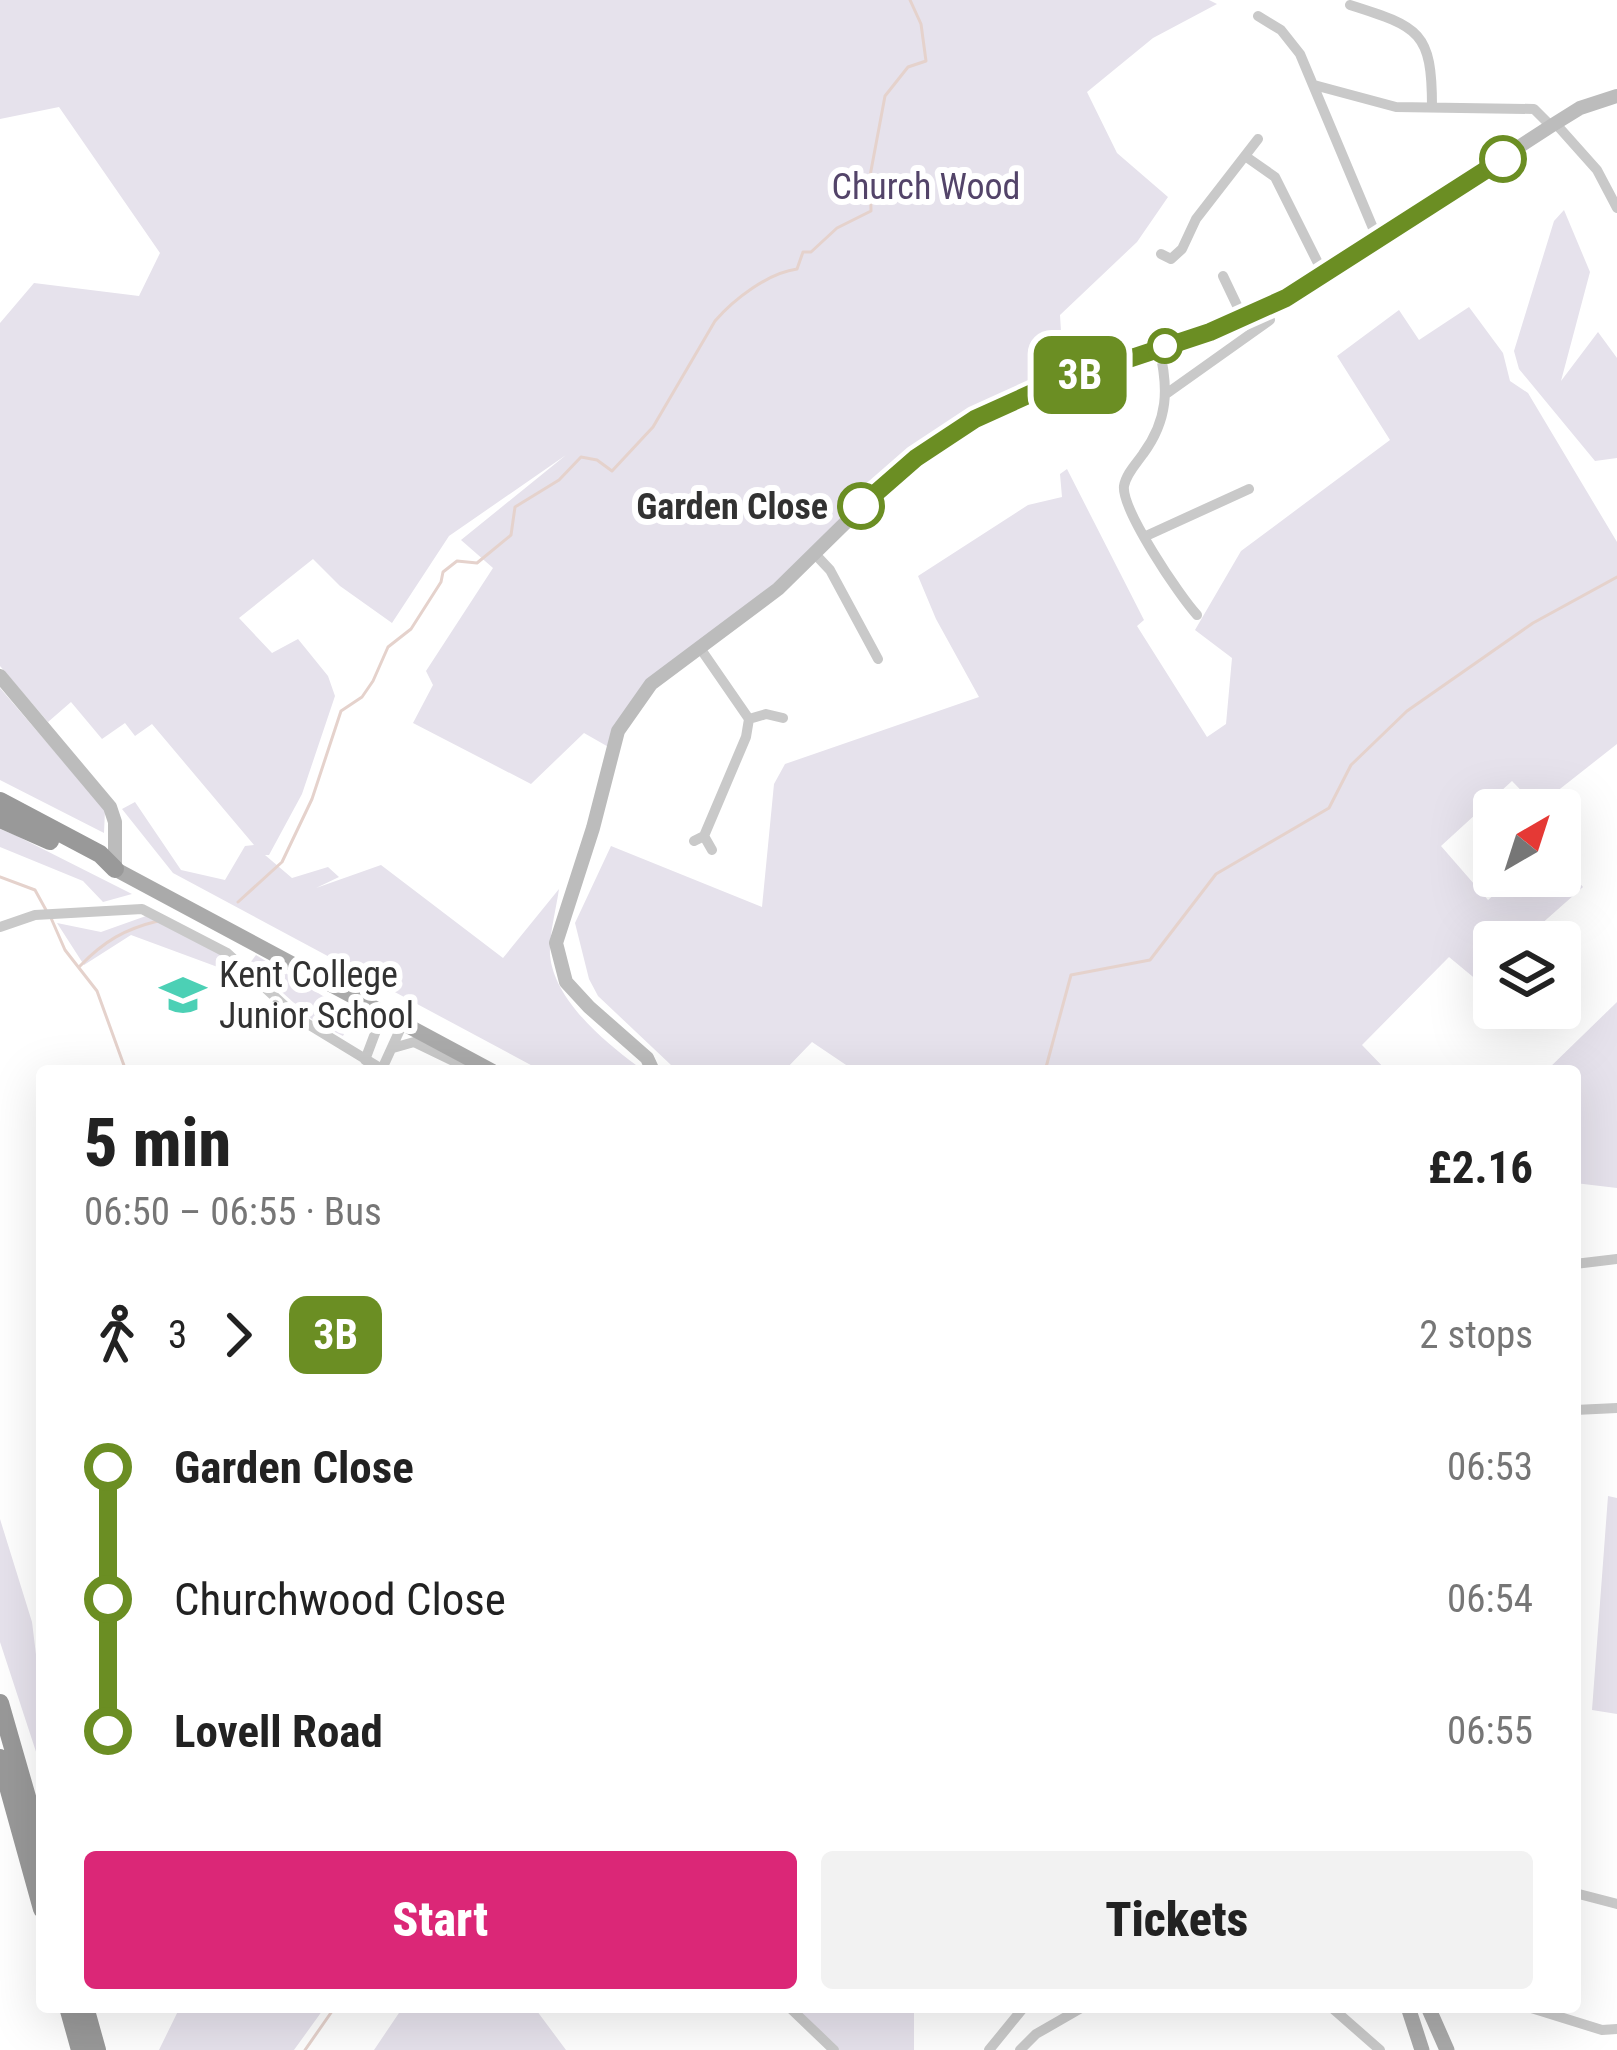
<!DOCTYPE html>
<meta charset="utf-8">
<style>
body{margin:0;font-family:"Roboto Condensed",sans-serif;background:#f2f2f2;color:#222;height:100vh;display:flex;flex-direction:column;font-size:45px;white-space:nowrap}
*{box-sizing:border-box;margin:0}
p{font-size:39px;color:#767676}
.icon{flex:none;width:66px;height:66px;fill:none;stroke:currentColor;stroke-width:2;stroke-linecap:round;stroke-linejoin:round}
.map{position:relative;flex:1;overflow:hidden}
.drawer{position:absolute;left:36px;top:1065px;width:1545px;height:948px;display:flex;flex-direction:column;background:#fff;border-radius:12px;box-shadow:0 12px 48px #0002}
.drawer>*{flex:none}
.badge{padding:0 24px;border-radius:18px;font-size:42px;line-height:78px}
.needle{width:78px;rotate:39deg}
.buttons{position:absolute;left:1473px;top:789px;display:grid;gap:24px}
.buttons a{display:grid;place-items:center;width:108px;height:108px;border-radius:12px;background:#fff;box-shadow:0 12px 48px #0002;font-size:60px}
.map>.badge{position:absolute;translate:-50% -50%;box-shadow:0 0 0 6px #fff}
.legs{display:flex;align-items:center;gap:18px;height:132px;padding:0 48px;font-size:39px}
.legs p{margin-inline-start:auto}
.summary{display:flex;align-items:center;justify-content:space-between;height:204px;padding:0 48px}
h1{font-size:66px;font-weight:800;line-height:90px}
.cta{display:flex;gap:24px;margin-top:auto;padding:24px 48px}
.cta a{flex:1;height:138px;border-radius:12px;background:#db2777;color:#fff;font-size:48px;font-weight:800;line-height:138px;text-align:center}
.cta a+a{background:#f2f2f2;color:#222}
ul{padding:0 48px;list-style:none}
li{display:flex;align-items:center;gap:42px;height:132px;font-size:45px}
li i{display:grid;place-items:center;width:18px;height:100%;margin:0 15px;background:currentColor}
li i::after{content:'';width:30px;height:30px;margin:-15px;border:9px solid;border-radius:50%;background:#fff}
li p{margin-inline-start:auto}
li:first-child i{background:linear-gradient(#0000 50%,currentColor 0)}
li:last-child i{background:linear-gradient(currentColor 50%,#0000 0)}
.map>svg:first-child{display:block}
</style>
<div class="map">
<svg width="1617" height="2050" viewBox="0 0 1617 2050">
<rect width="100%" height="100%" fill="#fff"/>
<path fill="#e6e2ec" d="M 0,0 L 1209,0 L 1217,4 L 1153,38 L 1087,92 L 1117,153 L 1168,197 L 1137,242 L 1060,315 L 1064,380 L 916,458 L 778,589 L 651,684 L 612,749 L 584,733 L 531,784 L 413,723 L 433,685 L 426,671 L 493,568 L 461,540 L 566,455 L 449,536 L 392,623 L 340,586 L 313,559 L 239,618 L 272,653 L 298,639 L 328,676 L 335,696 L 302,794 L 269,855 L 265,855 L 292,878 L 328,867 L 339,877 L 316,888 L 381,865 L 503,958 L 559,889 C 556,910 549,935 550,955 C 554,1000 604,1041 636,1065 L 636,1071 L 542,1071 L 173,873 L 122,809 L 135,802 L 181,870 L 225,880 L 245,846 L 254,845 L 152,724 L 135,736 L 125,723 L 102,739 L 71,702 L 48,722 L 0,666 L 0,323 L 34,283 L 139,296 L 160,253 L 59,107 L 0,119 Z
M 1564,210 L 1590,272 L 1561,381 L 1598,332 L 1617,358 L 1617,458 L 1595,461 L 1519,369 L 1514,351 L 1554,221 Z
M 1469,307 L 1503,353 L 1510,381 L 1528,393 L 1617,542 L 1617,744 L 1537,807 L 1512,781 L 1441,846 L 1488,900 L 1516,876 L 1560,876 L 1560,861 L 1583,887 L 1521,942 L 1494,942 L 1494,966 L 1478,981 L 1449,957 L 1362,1045 L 1387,1071 L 955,1071 L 951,1068 L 947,1071 L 855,1071 L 812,1042 L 784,1071 L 672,1071 L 671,1065 L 598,996 L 589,979 L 575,923 L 611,846 L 762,907 L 774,784 L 785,764 L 979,697 L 936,619 L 918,576 L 1028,505 L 1062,497 L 1060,474 L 1067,469 L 1144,620 L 1137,626 L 1207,737 L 1226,724 L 1232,658 L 1195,630 L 1241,551 L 1390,440 L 1337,356 L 1399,310 L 1419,340 Z
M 0,688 L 105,810 L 104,833 L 0,780 Z
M 0,829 L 17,836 L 132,894 L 103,902 L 83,881 L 0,847 Z
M 146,916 L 222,955 L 242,976 L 131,935 L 84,965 L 57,923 L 101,932 Z
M 256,955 L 354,1015 L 343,1036 L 315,1022 L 250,963 Z
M 1617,1002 L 1617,1188 L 1575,1183 L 1575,1071 L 1546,1071 Z
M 1608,1496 L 1617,1498 L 1617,1714 L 1592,1710 Z
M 0,1519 L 32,1622 L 42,1703 L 42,1770 L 0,1642 Z
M 180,2007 L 325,2007 L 294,2050 L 159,2050 Z
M 403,2007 L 534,2007 L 566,2050 L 374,2050 Z
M 795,2007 L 914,2007 L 914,2050 L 839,2050 Z"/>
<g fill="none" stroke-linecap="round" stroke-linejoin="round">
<path stroke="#e5d2cc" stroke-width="3" d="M 0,877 L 35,890 L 46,910
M 238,902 L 282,862 L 312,799 L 341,711 L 362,697 L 373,681 L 388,647 L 411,629 L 441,582 L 443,572 L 457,561 L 477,563 L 511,535 L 515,507 L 559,480 L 581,457 L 597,460 L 612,471 L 653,427 L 715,321 C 734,299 768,273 797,269 L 803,252 L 811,252 L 837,228 L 871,211 L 870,176 L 885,96 L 908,67 L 926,61 L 921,24 L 910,0
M 51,918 L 65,950 L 97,991 L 126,1071
M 80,966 C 104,941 125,929 158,921
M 1045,1071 L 1071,975 L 1150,960 L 1216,874 L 1329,808 L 1351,765 L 1407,711 L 1533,623 L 1617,577
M 305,2050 L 335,2007"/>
<path stroke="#c9c9c9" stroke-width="10" d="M 1350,5 C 1420,27 1432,32 1432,107
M 1258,16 L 1281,30 L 1300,54 L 1378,240
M 1314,85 L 1396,107 L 1534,109 L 1551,126
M 1556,124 L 1597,170 L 1617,208
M 1245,156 L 1275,177 L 1324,275
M 1161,254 L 1171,259 L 1182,249 L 1196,219 L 1258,139
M 1223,276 L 1243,318
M 1159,348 C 1169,389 1168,420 1143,454 C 1136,464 1126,474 1124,486 C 1121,509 1180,597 1197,615
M 1166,394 L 1270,320
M 1146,536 L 1249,489
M 814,553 L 830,570 L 878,659
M 700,648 L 749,719 L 746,737 L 704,836
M 749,719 L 766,714 L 783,718
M 694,841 L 704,836 L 712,850
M 0,927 L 35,915 L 142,909 L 227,953 L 298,1018 L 385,1071
M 393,1048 L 414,1042 L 474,1071
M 365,1060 L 383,1012
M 382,1069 L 403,1023
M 1575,1264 L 1617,1259
M 1575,1410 L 1617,1408
M 1575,1893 L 1617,1904
M 789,2007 L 834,2050
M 1331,2007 L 1380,2050
M 1528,2007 L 1602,2030 L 1617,2029
M 989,2050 L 1024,2007
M 1020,2050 L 1036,2034 L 1083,2007"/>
<path stroke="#bcbcbc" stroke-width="14" d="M 0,676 L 110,807 L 115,822 L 115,869
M 653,1071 L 647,1058 L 589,1007 L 566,982 L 556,943 L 593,828 L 618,731 L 651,684 L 778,589 L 891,478 L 975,419 L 1050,385 L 1210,332 L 1286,298 L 1551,126 L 1580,108 L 1617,96"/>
<path stroke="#aaa" stroke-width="15" d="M 115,869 L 492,1071
M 1408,2007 L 1422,2050
M 1428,2007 L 1447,2050"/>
<path stroke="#999" stroke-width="18" d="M 0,801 L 100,854 L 115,869
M 0,819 L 50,841
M 0,1703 L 42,1849
M 0,1758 L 42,1909
M 68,2007 L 80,2050
M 85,2007 L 97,2050"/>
</g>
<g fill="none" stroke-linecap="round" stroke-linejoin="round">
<g stroke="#fff" stroke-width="27">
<path id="line-1" d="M 861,506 L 916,458 L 975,419 L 1050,385 L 1210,332 L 1286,298 L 1503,159"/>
</g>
<use href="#line-1" stroke="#6b8e23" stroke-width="18"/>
</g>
<defs>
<g id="school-bare" transform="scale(3.6)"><path d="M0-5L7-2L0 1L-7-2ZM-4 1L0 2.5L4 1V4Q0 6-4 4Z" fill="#4cd0b5" stroke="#fff" stroke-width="2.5" paint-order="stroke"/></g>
</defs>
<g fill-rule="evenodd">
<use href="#school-bare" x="183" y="995"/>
</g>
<g fill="#fff" stroke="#6b8e23" stroke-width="6">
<circle cx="1503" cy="159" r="21"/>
<circle cx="1165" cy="346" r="15"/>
<circle cx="861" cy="506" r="21"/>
</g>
<g text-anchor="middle" stroke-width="12" stroke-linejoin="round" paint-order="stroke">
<g font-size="36" fill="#534469" stroke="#fff">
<text x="926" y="199">Church Wood</text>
</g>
<g font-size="36" font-weight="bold" fill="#323232" stroke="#fff" text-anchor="end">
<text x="828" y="519">Garden Close</text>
</g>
<g font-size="36" fill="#323232" stroke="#fff" text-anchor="start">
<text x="219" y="987">Kent College<tspan x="219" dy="41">Junior School</tspan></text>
</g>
</g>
</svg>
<div class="buttons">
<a><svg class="needle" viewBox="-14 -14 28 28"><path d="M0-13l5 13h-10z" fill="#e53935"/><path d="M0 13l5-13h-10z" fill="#767676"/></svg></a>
<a><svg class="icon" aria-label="layers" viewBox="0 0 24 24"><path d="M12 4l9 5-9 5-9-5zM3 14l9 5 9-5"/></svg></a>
</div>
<b class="badge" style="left:1080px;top:375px;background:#6b8e23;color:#fff">3B</b>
<section class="drawer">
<div class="summary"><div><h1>5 min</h1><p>06:50 – 06:55 · Bus</p></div><b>£2.16</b></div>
<div class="legs"><svg class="icon" aria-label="walk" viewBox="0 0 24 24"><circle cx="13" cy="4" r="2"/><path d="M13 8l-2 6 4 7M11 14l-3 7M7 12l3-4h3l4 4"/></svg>3<svg class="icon" aria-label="forward" viewBox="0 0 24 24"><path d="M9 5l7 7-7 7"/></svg><b class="badge" style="background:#6b8e23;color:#fff">3B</b><p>2 stops</p></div>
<ul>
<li><i style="color:#6b8e23"></i><b>Garden Close</b><p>06:53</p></li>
<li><i style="color:#6b8e23"></i><span>Churchwood Close</span><p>06:54</p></li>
<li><i style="color:#6b8e23"></i><b>Lovell Road</b><p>06:55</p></li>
</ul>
<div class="cta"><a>Start</a><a>Tickets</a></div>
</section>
</div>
